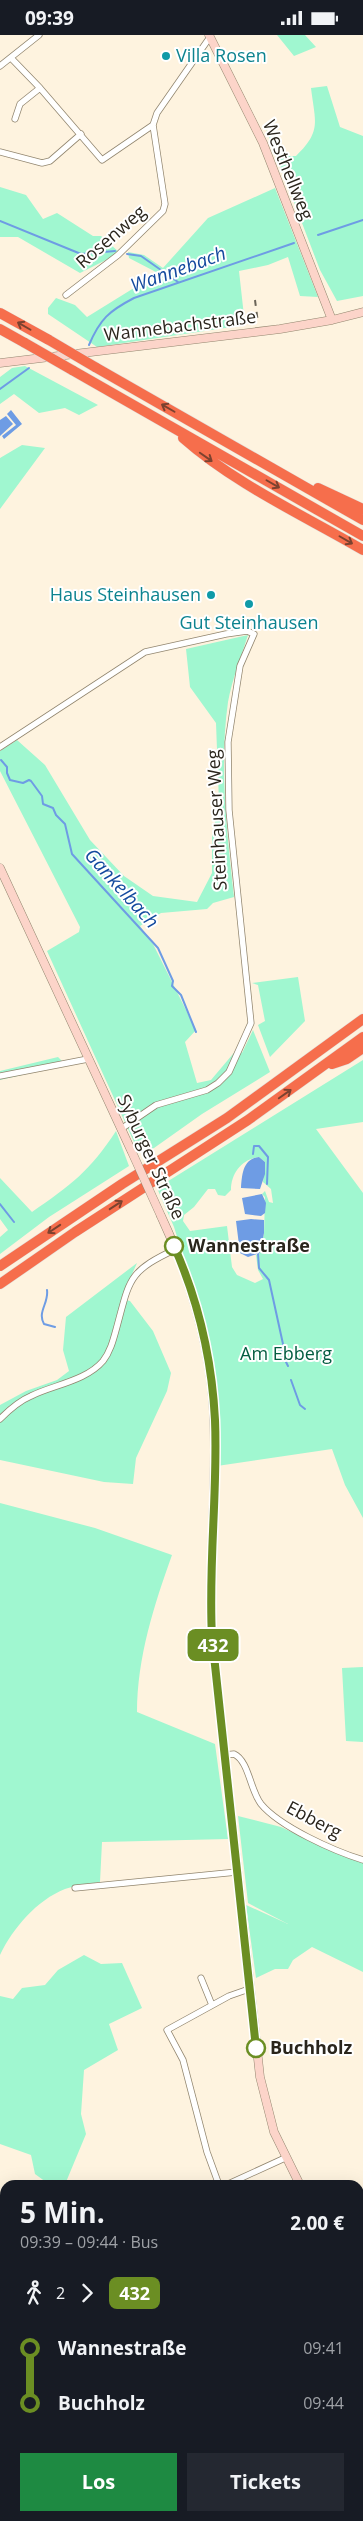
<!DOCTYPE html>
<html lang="de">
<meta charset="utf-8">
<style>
body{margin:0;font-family:"Open Sans",sans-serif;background:#242831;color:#f1f3f6;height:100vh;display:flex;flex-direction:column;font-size:19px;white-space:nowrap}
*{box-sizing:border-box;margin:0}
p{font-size:16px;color:#9ea1a6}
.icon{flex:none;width:28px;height:28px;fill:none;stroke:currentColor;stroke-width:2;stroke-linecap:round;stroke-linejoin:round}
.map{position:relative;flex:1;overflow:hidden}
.side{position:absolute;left:0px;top:2145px;width:364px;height:341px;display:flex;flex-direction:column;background:#171b24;border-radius:15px 15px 0 0;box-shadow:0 5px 20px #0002}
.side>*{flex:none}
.badge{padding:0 10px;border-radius:8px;font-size:18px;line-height:32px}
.map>.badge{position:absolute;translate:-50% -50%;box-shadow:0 0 0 2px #fff}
.legs{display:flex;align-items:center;gap:8px;height:55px;padding:0 20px;font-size:16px}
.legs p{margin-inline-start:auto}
.summary{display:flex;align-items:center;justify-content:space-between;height:85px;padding:0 20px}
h1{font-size:28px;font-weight:700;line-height:38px}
.primary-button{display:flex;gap:10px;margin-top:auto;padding:10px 20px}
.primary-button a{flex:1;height:58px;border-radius:0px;background:#1e8a42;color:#fff;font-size:20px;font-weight:700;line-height:58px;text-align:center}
.primary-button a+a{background:#242831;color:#f1f3f6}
ul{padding:0 20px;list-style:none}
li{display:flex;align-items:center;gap:18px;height:55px;font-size:19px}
li i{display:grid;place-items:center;width:8px;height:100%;margin:0 6px;background:currentColor}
li i::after{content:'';width:12px;height:12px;margin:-6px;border:4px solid;border-radius:50%;background:#171b24}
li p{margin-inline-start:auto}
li:first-child i{background:linear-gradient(#0000 50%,currentColor 0)}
li:last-child i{background:linear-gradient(currentColor 50%,#0000 0)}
.status{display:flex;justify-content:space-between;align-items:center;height:35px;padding:0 25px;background:#171b24;direction:ltr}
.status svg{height:14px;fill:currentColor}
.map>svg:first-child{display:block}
</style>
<div class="status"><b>09:39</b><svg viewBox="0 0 49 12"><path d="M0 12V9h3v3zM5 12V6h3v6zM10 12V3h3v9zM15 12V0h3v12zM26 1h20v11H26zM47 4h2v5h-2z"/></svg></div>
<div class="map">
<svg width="363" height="2486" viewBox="0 0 363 2486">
<rect width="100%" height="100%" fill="#fef3df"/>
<path fill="#a0f7d0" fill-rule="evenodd" d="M 277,0 L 305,0 L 316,12 L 294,21 Z
M 327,51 L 340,92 L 363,101 L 363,261 L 337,266 L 320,235 L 266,94 L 286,121 L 296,121 C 322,96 315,87 311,53 Z
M 0,152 L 26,160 L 43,184 L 57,178 L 93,201 L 101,201 L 120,218 L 80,238 L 18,202 L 0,202 Z
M 275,153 L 318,262 L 300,261 L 288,222 L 268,230 L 239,236 L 245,290 L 97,312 L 48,279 L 48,273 L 56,263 L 75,270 L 87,282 L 142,248 L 164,244 L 154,236 L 129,223 L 128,217 L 144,220 L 163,233 L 208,183 Z
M 25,331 L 98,370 L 79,380 L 65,373 L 39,378 L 14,359 L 0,369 L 0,342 L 12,333 Z
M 22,410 L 45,413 L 0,474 L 0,423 Z
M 248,600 C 241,622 232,645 228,667 C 219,730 227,798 234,862 L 213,868 L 207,874 L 161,878 L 140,891 L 153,909 L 196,995 L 185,1007 L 197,1048 L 211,1045 L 238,1013 L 242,1018 L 253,995 L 270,1037 L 202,1079 L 154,1113 L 139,1118 L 47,916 L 79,897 L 80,892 L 0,736 L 0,716 L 17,705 L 45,730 L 90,805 L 124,841 L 153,861 L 197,867 L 212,838 L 212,802 L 219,767 L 216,688 L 190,652 L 186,614 Z
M 298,942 L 305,986 L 270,1022 L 258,990 L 265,986 L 258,950 L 252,948 Z
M 58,1022 L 66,1030 L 0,1045 L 0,1036 Z
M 363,1025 L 363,1087 L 316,1094 L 363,1158 L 363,1483 L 345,1450 L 332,1414 L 217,1431 L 214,1355 L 191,1246 L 174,1192 L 157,1153 ZM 259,1122 L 265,1127 L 263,1147 L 271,1154 L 273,1168 L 269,1167 L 265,1156 L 262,1159 L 265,1162 L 264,1198 L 260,1218 L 256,1220 L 258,1235 L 263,1244 L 255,1248 L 237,1240 L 232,1232 L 227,1191 L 190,1196 L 183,1186 L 184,1180 L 194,1172 L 208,1154 L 215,1154 L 218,1160 L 225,1161 L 231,1155 C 231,1138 242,1124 259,1122 Z
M 116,1096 L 129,1131 L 49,1182 L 0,1219 L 0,1202 L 8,1195 L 0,1184 L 0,1143 L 32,1177 C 71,1150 90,1136 116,1096 Z
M 137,1228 L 121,1264 L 130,1266 L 153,1296 L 171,1338 L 167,1356 L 136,1423 L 133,1449 L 104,1447 L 0,1425 L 0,1370 L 26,1356 L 57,1345 L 69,1336 L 63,1315 L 66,1282 Z
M 0,1468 L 95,1493 L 172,1520 C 154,1570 137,1623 137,1677 L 215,1709 L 228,1804 L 102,1807 L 100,1847 C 89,1849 76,1850 65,1854 C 37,1865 13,1893 0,1920 Z
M 363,1632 L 363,1707 L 346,1706 L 342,1633 Z
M 238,1781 L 281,1792 L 345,1822 L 363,1827 L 363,1937 L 312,1912 L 293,1925 L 288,1934 L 275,1934 L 256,1943 L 246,1870 L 288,1889 L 248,1868 Z
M 84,1920 L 101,1929 L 122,1928 L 142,1973 L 109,1989 L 118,2015 L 84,2035 L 81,2079 L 86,2099 L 66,2147 L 50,2150 L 35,2139 L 31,2120 L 0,2109 L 0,1961 L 13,1964 L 22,1953 L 45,1950 L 58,1935 Z
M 0,2201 L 5,2201 L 2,2216 L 5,2218 L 5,2376 L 0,2377 Z
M 0,2447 L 5,2447 L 5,2481 L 202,2481 L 204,2486 L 0,2486 Z"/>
<path fill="#6e9ce4" d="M 11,375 L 22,389 L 4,404 L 2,401 L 16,390 L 7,379 Z
M 6,381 L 13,389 L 0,401 L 0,385 Z
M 259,1122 L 265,1127 L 265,1139 L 260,1154 L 241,1153 C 242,1139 243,1124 259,1122 Z
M 262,1159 L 266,1168 L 265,1178 L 261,1181 L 245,1179 L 242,1163 Z
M 251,1184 L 264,1185 L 264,1198 L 260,1218 L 248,1222 L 240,1218 L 236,1186 Z"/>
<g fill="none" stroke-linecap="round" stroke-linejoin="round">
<path stroke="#6e9ce4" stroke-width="2" d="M 0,186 L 81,219 L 115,216
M 318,200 L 363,185
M 127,219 L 141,221 L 178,247
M 89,310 C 100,284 109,276 134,263 L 294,208
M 0,354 L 29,333
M 1,725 L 7,732 L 7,738 L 10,745 L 23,748 L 29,745 L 31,746 L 42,761 L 43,769 L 53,773 L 56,780 L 65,789 L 72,819 L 158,913 L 173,946 L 172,951 L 181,960 L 196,997
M 253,1119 L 254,1111 L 259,1111 L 268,1122 L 267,1149
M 0,1169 L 14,1187
M 258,1219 L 259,1233 L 269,1245 L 283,1309 L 282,1319 L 288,1331
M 47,1255 C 49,1268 37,1277 44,1289 L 55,1292
M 291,1345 L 300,1370 L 305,1374"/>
<g stroke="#92866f" stroke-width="7">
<path id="street" d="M 12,24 L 40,53 L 102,125 L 153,90
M 0,31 L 39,0
M 15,84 L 20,69 L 40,53
M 0,117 L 42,128 L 50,126 L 81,99
M 66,260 L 118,220 L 163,176 L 165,169 L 153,90 L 157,78 L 210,2
M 0,712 L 145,617 L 226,599 L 247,596 L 254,599 L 240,631 L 228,707 L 229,775 L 251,988 L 229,1037 L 218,1048 L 207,1055 L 156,1070 L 121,1094
M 0,1041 L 88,1024
M 0,1384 C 9,1375 19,1366 31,1361 C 53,1350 86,1346 103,1326 C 110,1317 113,1306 116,1295 C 130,1244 127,1237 176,1214
M 224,1720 L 234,1719 C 249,1726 250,1755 261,1769 C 280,1792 334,1816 363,1825
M 75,1853 L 237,1837
M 201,1943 L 212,1970
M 219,2150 L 207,2117 L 183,2025 L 167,1995 L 229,1961 L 249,1954
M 226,2150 L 285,2123
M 257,2481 L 258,2486
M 344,2481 L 345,2486
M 317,2486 L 332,2481"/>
</g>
<g stroke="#92866f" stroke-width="9">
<path id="secondary" d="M 209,0 L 263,108 L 332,285
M 0,328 L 280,294 L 332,285 L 363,277
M 0,833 L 131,1115
M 161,1181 C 191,1245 212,1315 214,1386 C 217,1458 208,1530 212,1602 L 260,2042 L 274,2097 L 300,2150
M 359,2242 L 363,2249"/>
</g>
<g stroke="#e1e0df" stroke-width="11">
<path id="highway" d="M 0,278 L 49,305
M 0,294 L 25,308
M 95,332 L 363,485
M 72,335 L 363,501
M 183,403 C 235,449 303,480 363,515
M 318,453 L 363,474
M 332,1029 L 347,1024 L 363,1013
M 0,1231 L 122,1149 L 227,1083 L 363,984
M 0,1249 L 75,1197 L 248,1085 L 363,1002"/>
</g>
<use href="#street" stroke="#fff" stroke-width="5.5"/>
<use href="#secondary" stroke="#fcd4c9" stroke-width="8"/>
<use href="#highway" stroke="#f66e4c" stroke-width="10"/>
<path stroke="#6a6457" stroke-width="2" stroke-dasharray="6 6" stroke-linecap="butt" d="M 255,265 L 258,288"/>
<g stroke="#92866f" stroke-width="9" stroke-linecap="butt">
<path id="secondary-bridge" d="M 131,1115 L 161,1181"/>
</g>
<g stroke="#e1e0df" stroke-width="11" stroke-linecap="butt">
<path id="highway-bridge" d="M 49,305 L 95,332
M 25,308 L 72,335"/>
</g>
<use href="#secondary-bridge" stroke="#fcd4c9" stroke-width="8"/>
<use href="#highway-bridge" stroke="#f66e4c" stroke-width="10"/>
</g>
<defs><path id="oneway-shaft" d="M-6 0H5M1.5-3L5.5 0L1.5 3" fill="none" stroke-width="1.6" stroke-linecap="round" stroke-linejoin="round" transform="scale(1.25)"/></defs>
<g stroke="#7c422f">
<use href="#oneway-shaft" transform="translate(24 291) rotate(-150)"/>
<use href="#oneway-shaft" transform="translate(168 373) rotate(-150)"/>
<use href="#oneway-shaft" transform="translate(206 422) rotate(35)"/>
<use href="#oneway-shaft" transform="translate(273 449) rotate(30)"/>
<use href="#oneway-shaft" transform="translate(346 505) rotate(30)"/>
<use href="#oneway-shaft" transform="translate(285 1059) rotate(-35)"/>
<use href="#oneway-shaft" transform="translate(116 1170) rotate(-33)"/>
<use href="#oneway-shaft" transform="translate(54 1194) rotate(146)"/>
</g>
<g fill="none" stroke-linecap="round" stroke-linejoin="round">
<g stroke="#fff" stroke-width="11">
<path id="line-1" d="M 174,1211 C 198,1265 212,1326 215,1385 C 218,1457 208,1529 212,1602 L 256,2013"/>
</g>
<use href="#line-1" stroke="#6b8e23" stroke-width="8"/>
</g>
<g fill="#0f9aa8" stroke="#fff" stroke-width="2">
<circle cx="166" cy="21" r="5"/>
<circle cx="211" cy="560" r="5"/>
<circle cx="249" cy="569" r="5"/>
</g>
<g fill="#fff" stroke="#6b8e23" stroke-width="2.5">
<circle cx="174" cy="1211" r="9"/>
<circle cx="256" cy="2013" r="9"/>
</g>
<g text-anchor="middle" stroke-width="4" stroke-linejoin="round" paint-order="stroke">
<g font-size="18" fill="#0d838f" stroke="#fff" text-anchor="start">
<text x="176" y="27">Villa Rosen</text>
<text x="201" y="566" text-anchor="end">Haus Steinhausen</text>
<text x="249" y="594" text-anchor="middle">Gut Steinhausen</text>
</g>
<g font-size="18" fill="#2a251c" stroke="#fff">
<text transform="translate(288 135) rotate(68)" y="6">Westhellweg</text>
<text transform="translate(111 202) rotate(-41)" y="6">Rosenweg</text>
<text transform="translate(180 291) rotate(-7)" y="6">Wannebachstraße</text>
<text transform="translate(217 785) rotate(-93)" y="6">Steinhauser Weg</text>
<text transform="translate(151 1122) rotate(65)" y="6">Syburger Straße</text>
<text transform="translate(314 1785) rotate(28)" y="6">Ebberg</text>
</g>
<g font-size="18" font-weight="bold" fill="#2a251c" stroke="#fff" text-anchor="start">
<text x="188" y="1217">Wannestraße</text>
<text x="270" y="2019">Buchholz</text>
</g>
<g font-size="18" fill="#045d41" stroke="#fff">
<text x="286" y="1325">Am Ebberg</text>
</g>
<g font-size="19" font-style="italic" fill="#134a9e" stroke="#fff">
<text transform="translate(178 234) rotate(-20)" y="7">Wannebach</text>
<text transform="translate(122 853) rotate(48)" y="7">Gankelbach</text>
</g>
</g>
</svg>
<b class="badge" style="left:213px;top:1610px;background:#6b8e23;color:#fff">432</b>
<section class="side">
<div class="summary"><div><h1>5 Min.</h1><p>09:39 – 09:44 · Bus</p></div><b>2.00 €</b></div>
<div class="legs"><svg class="icon" aria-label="walk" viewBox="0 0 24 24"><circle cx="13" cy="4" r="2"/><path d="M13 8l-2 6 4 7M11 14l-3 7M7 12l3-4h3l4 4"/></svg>2<svg class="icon" aria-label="forward" viewBox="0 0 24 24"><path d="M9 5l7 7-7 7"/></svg><b class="badge" style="background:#6b8e23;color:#fff">432</b></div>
<ul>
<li><i style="color:#6b8e23"></i><b>Wannestraße</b><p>09:41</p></li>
<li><i style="color:#6b8e23"></i><b>Buchholz</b><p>09:44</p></li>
</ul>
<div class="primary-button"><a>Los</a><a>Tickets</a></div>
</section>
</div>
